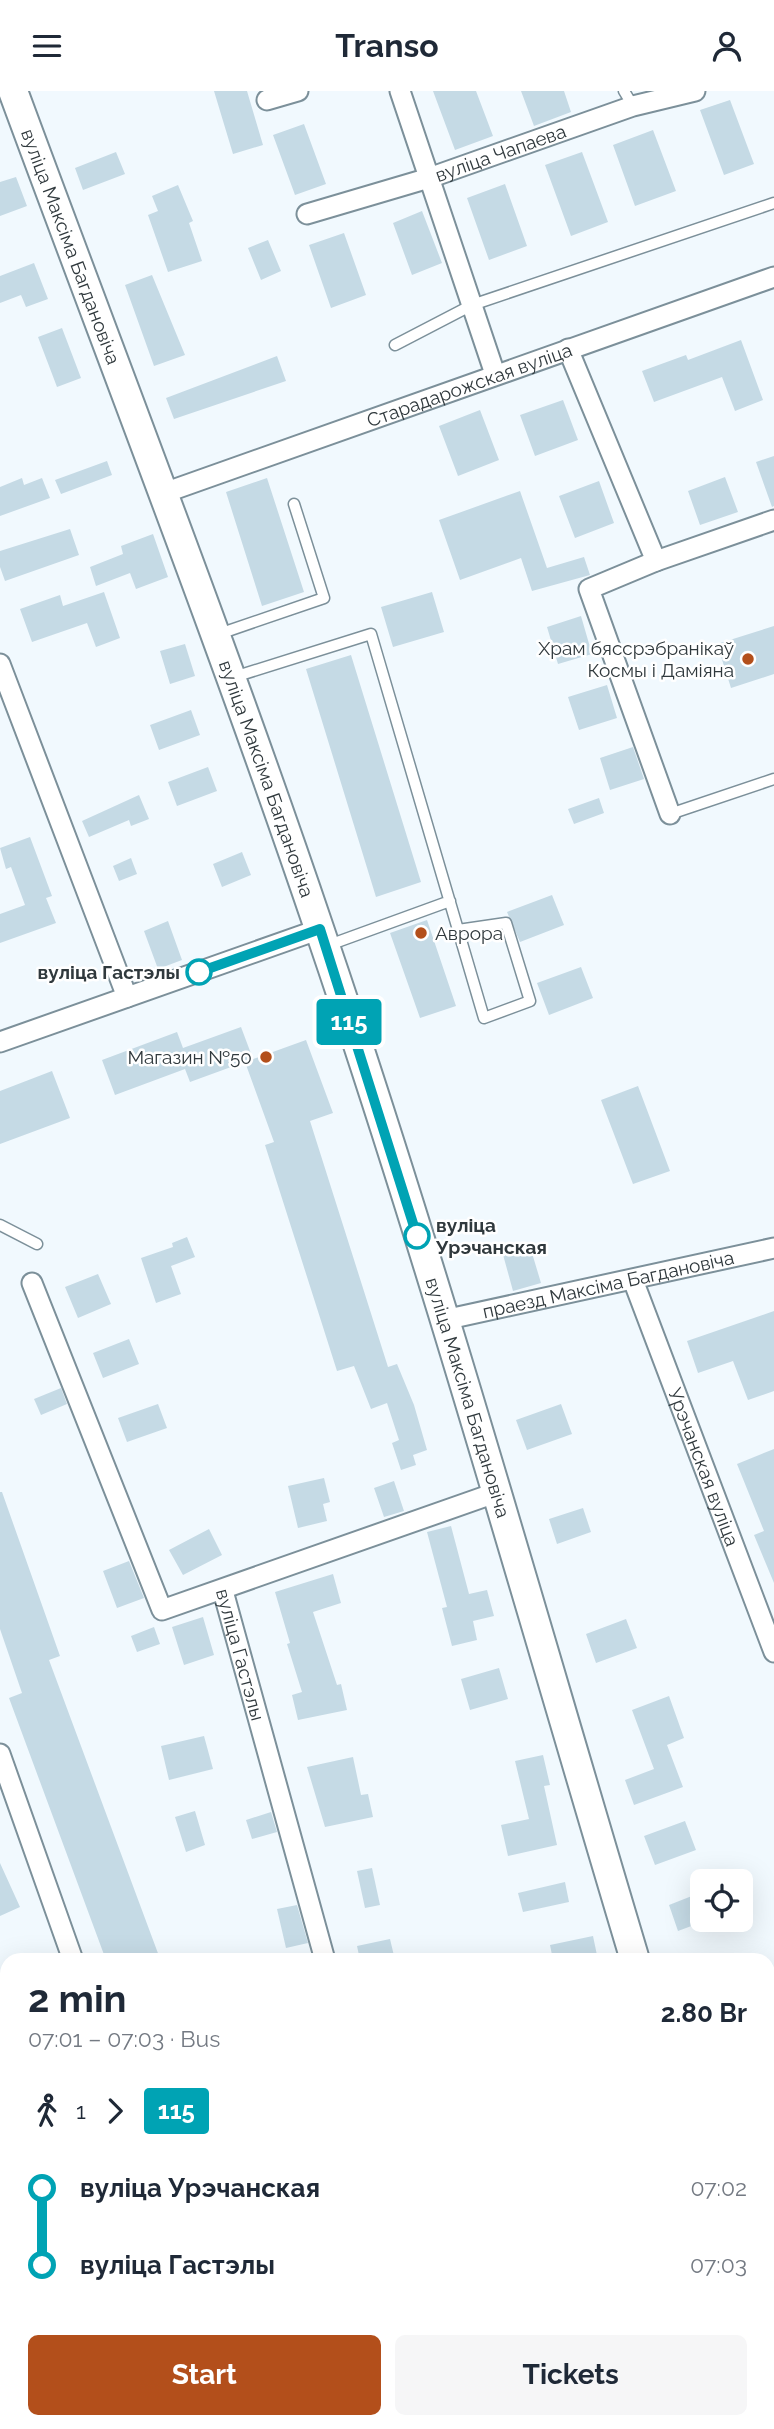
<!DOCTYPE html>
<meta charset="utf-8">
<style>
body{margin:0;font-family:Raleway,sans-serif;background:#f6f6f7;color:#1f2937;height:100vh;display:flex;flex-direction:column;font-size:26px;white-space:nowrap}
*{box-sizing:border-box;margin:0}
p{font-size:23px;color:#747a83}
.icon{flex:none;width:38px;height:38px;fill:none;stroke:currentColor;stroke-width:2;stroke-linecap:round;stroke-linejoin:round}
.map{position:relative;flex:1;overflow:hidden}
.drawer{position:absolute;left:0px;top:1862px;width:775px;height:476px;display:flex;flex-direction:column;background:#fff;border-radius:21px 21px 0 0;box-shadow:0 7px 28px #0002}
.drawer>*{flex:none}
.badge{padding:0 14px;border-radius:5px;font-size:24px;line-height:46px}
.buttons{position:absolute;left:690px;top:1778px;display:grid;gap:14px}
.buttons a{display:grid;place-items:center;width:63px;height:63px;border-radius:10px;background:#fff;box-shadow:0 7px 28px #0002;font-size:35px}
.map>.badge{position:absolute;translate:-50% -50%;box-shadow:0 0 0 4px #fff}
.legs{display:flex;align-items:center;gap:10px;height:77px;padding:0 28px;font-size:23px}
.legs p{margin-inline-start:auto}
.headline{display:flex;align-items:center;justify-content:space-between;height:119px;padding:0 28px}
h1{font-size:38px;font-weight:700;line-height:52px}
.cta{display:flex;gap:14px;margin-top:auto;padding:14px 28px}
.cta a{flex:1;height:80px;border-radius:10px;background:#b34f1b;color:#fff;font-size:28px;font-weight:700;line-height:80px;text-align:center}
.cta a+a{background:#f6f6f7;color:#1f2937}
ul{padding:0 28px;list-style:none}
li{display:flex;align-items:center;gap:24px;height:77px;font-size:26px}
li i{display:grid;place-items:center;width:10px;height:100%;margin:0 9px;background:currentColor}
li i::after{content:'';width:18px;height:18px;margin:-9px;border:5px solid;border-radius:50%;background:#fff}
li p{margin-inline-start:auto}
li:first-child i{background:linear-gradient(#0000 50%,currentColor 0)}
li:last-child i{background:linear-gradient(currentColor 50%,#0000 0)}
header{display:flex;justify-content:space-between;align-items:center;height:91px;padding:0 28px;background:#fff;font-size:32px;font-weight:700}
.map>svg:first-child{display:block}
</style>
<header><svg class="icon" aria-label="menu" viewBox="0 0 24 24"><path d="M4 6h16M4 12h16M4 18h16"/></svg>Transo<svg class="icon" aria-label="person" viewBox="0 0 24 24"><circle cx="12" cy="8" r="4"/><path d="M4 21q1-7 8-7t8 7"/></svg></header>
<div class="map">
<svg width="774" height="2338" viewBox="0 0 774 2338">
<rect width="100%" height="100%" fill="#f1f9fe"/>
<path fill="#c5dae5" d="M 214,0 L 247,0 L 263,54 L 233,63 Z
M 433,0 L 476,0 L 493,45 L 455,59 Z
M 521,0 L 564,0 L 571,21 L 534,35 Z
M 730,9 L 754,73 L 724,84 L 700,19 Z
M 304,33 L 326,93 L 295,104 L 273,44 Z
M 653,39 L 676,100 L 635,115 L 613,54 Z
M 116,61 L 125,83 L 83,99 L 75,77 Z
M 582,61 L 608,131 L 571,145 L 545,74 Z
M 16,86 L 27,115 L 0,125 L 0,91 Z
M 505,93 L 527,155 L 489,169 L 467,107 Z
M 178,94 L 193,130 L 189,132 L 202,170 L 168,181 L 148,124 L 158,120 L 152,105 Z
M 422,120 L 442,172 L 412,184 L 393,132 Z
M 344,142 L 366,204 L 331,217 L 309,154 Z
M 268,149 L 281,180 L 261,189 L 248,157 Z
M 34,172 L 48,208 L 26,216 L 21,204 L 0,212 L 0,185 Z
M 152,184 L 185,264 L 154,275 L 125,194 Z
M 62,237 L 81,287 L 57,296 L 38,246 Z
M 741,249 L 763,309 L 735,320 L 722,286 L 654,311 L 642,280 L 686,264 L 688,269 Z
M 277,265 L 286,290 L 174,328 L 166,307 Z
M 563,309 L 578,349 L 535,365 L 520,324 Z
M 480,319 L 499,369 L 458,385 L 439,335 Z
M 774,365 L 774,415 L 772,416 L 756,371 Z
M 107,370 L 112,384 L 61,403 L 55,389 Z
M 725,386 L 738,421 L 700,434 L 688,400 Z
M 22,387 L 24,394 L 42,387 L 50,407 L 0,425 L 0,396 Z
M 267,387 L 304,501 L 262,515 L 226,401 Z
M 599,390 L 614,432 L 575,447 L 559,405 Z
M 520,400 L 547,477 L 584,466 L 590,484 L 532,500 L 521,467 L 460,489 L 439,429 Z
M 70,438 L 79,464 L 5,490 L 0,476 L 0,460 Z
M 153,443 L 168,486 L 136,498 L 130,482 L 96,495 L 90,476 L 123,463 L 121,455 Z
M 104,501 L 120,547 L 96,556 L 87,532 L 32,551 L 20,518 L 60,504 L 63,515 Z
M 432,501 L 444,541 L 393,556 L 381,516 Z
M 581,525 L 592,563 L 558,573 L 547,536 Z
M 774,535 L 774,583 L 731,597 L 717,553 Z
M 185,553 L 195,585 L 170,593 L 160,560 Z
M 351,564 L 421,791 L 376,806 L 306,578 Z
M 607,594 L 617,627 L 579,639 L 568,606 Z
M 191,619 L 200,644 L 159,659 L 150,634 Z
M 633,656 L 644,688 L 610,699 L 600,667 Z
M 208,676 L 217,700 L 177,715 L 168,691 Z
M 139,704 L 149,728 L 131,735 L 129,729 L 89,746 L 82,730 Z
M 599,707 L 604,722 L 574,733 L 568,718 Z
M 30,746 L 52,805 L 46,807 L 56,832 L 0,852 L 0,823 L 25,814 L 11,776 L 6,778 L 0,757 Z
M 242,761 L 251,784 L 222,796 L 213,773 Z
M 131,767 L 137,783 L 119,790 L 113,775 Z
M 552,804 L 564,834 L 520,851 L 507,821 Z
M 427,829 L 456,915 L 420,927 L 390,842 Z
M 168,830 L 182,869 L 158,878 L 144,840 Z
M 581,876 L 593,907 L 549,924 L 537,892 Z
M 241,936 L 253,968 L 190,991 L 185,978 L 115,1004 L 102,969 L 177,941 L 183,957 Z
M 306,949 L 333,1022 L 310,1030 L 388,1276 L 397,1273 L 414,1314 L 427,1359 L 413,1364 L 416,1374 L 401,1379 L 392,1352 L 399,1349 L 387,1312 L 371,1318 L 354,1275 L 337,1280 L 265,1054 L 274,1051 L 245,971 Z
M 52,980 L 70,1027 L 0,1053 L 0,1000 Z
M 638,995 L 670,1080 L 633,1093 L 601,1009 Z
M 187,1146 L 195,1166 L 171,1175 L 181,1203 L 156,1212 L 141,1167 L 173,1156 L 172,1152 Z
M 529,1152 L 541,1192 L 513,1200 L 502,1160 Z
M 98,1183 L 111,1213 L 78,1227 L 65,1196 Z
M 774,1220 L 774,1300 L 748,1309 L 733,1270 L 698,1282 L 687,1250 Z
M 129,1248 L 139,1273 L 103,1287 L 93,1262 Z
M 61,1297 L 67,1313 L 41,1324 L 34,1308 Z
M 158,1313 L 167,1337 L 127,1351 L 118,1327 Z
M 561,1313 L 572,1343 L 527,1359 L 516,1329 Z
M 774,1358 L 774,1492 L 754,1444 L 764,1440 L 737,1373 Z
M 324,1387 L 330,1411 L 323,1413 L 327,1430 L 298,1437 L 288,1395 Z
M 394,1390 L 404,1420 L 384,1426 L 374,1397 Z
M 0,1401 L 2,1401 L 60,1565 L 49,1569 L 159,1865 L 147,1869 L 106,1869 L 9,1607 L 22,1602 L 0,1538 Z
M 583,1417 L 591,1441 L 557,1453 L 549,1428 Z
M 451,1435 L 469,1503 L 487,1499 L 494,1525 L 473,1530 L 477,1549 L 452,1555 L 442,1517 L 447,1516 L 427,1441 Z
M 209,1438 L 222,1464 L 183,1484 L 169,1459 Z
M 129,1470 L 144,1507 L 117,1517 L 103,1480 Z
M 333,1483 L 341,1512 L 313,1521 L 337,1594 L 341,1593 L 347,1619 L 298,1629 L 292,1604 L 302,1601 L 287,1553 L 290,1552 L 275,1501 Z
M 203,1526 L 214,1564 L 184,1574 L 172,1536 Z
M 626,1528 L 637,1557 L 596,1572 L 586,1543 Z
M 154,1536 L 160,1553 L 137,1561 L 131,1545 Z
M 499,1577 L 508,1608 L 470,1619 L 461,1588 Z
M 669,1605 L 684,1647 L 667,1654 L 683,1696 L 634,1714 L 625,1689 L 654,1678 L 632,1619 Z
M 204,1645 L 213,1678 L 169,1689 L 161,1655 Z
M 543,1664 L 550,1694 L 544,1695 L 557,1754 L 508,1765 L 501,1734 L 529,1728 L 515,1670 Z
M 353,1666 L 361,1704 L 368,1703 L 373,1726 L 325,1736 L 307,1676 Z
M 195,1720 L 205,1754 L 186,1761 L 175,1726 Z
M 271,1721 L 277,1741 L 252,1748 L 246,1729 Z
M 685,1730 L 696,1759 L 655,1774 L 644,1745 Z
M 0,1772 L 20,1816 L 0,1825 Z
M 372,1777 L 380,1814 L 365,1817 L 357,1780 Z
M 565,1791 L 569,1811 L 523,1821 L 518,1802 Z
M 702,1801 L 702,1831 L 678,1840 L 669,1814 Z
M 297,1814 L 308,1852 L 286,1857 L 277,1818 Z
M 593,1845 L 598,1869 L 553,1869 L 550,1854 Z
M 390,1848 L 395,1869 L 360,1869 L 357,1855 Z"/>
<g fill="none" stroke-linecap="round" stroke-linejoin="round">
<g stroke="#7c909a" stroke-width="13">
<path id="lane" d="M 624,0 L 633,15
M 395,254 L 472,214 L 774,112
M 219,543 L 324,507 L 294,413
M 234,586 L 371,543 L 484,927 L 530,910 L 506,832 L 458,839
M 670,723 L 774,688
M 329,854 L 450,810
M 0,1134 L 37,1153"/>
</g>
<g stroke="#7c909a" stroke-width="23">
<g id="street">
<path d="M 400,0 L 495,283"/>
<path d="M 267,9 L 298,0"/>
<path id="s1" d="M 307,123 L 429,87 L 633,15 L 695,0"/>
<path d="M 568,258 L 656,470 L 589,498 L 670,723"/>
<path id="s2" d="M 164,402 L 774,186"/>
<path d="M 656,470 L 774,429"/>
<path d="M 0,573 L 127,906"/>
<path d="M 0,951 L 320,838"/>
<path id="s3" d="M 633,1189 L 774,1561"/>
<path d="M 32,1192 L 162,1519 L 495,1402"/>
<path id="s4" d="M 444,1229 L 774,1157"/>
<path id="s5" d="M 223,1500 L 325,1869"/>
<path d="M 0,1663 L 73,1869"/>
<path d="M 0,2172 L 7,2170"/>
<path d="M 768,2177 L 774,2175"/>
<path d="M 175,2338 L 176,2331"/>
</g>
</g>
<g stroke="#7c909a" stroke-width="32">
<g id="secondary">
<path id="s6" d="M 13,0 C 116,279 224,556 319,837 C 435,1177 532,1525 635,1869"/>
<path d="M 768,2316 L 772,2327"/>
<path d="M 703,2338 L 707,2331"/>
</g>
</g>
<use href="#lane" stroke="#fff" stroke-width="10"/>
<use href="#street" stroke="#fff" stroke-width="19"/>
<use href="#secondary" stroke="#fff" stroke-width="28"/>
</g>
<g fill="none" stroke-linecap="round" stroke-linejoin="round">
<g stroke="#fff" stroke-width="16">
<path id="line-1" d="M 199,881 L 320,838 L 417,1145"/>
</g>
<use href="#line-1" stroke="#00a3b4" stroke-width="10"/>
</g>
<g fill="#b34f1b" stroke="#fff" stroke-width="2.5">
<circle cx="748" cy="568" r="7"/>
<circle cx="421" cy="842" r="7"/>
<circle cx="266" cy="966" r="7"/>
</g>
<g fill="#fff" stroke="#00a3b4" stroke-width="3.5">
<circle cx="199" cy="881" r="12"/>
<circle cx="417" cy="1145" r="12"/>
</g>
<g text-anchor="middle" stroke-width="5" stroke-linejoin="round" paint-order="stroke">
<g font-size="19" fill="#30393d" stroke="#fff">
<text dy="7" stroke="none"><textPath href="#s1" startOffset="203">вуліца Чапаева</textPath></text>
<text dy="7" stroke="none"><textPath href="#s6" startOffset="166">вуліца Максіма Багдановіча</textPath></text>
<text dy="7" stroke="none"><textPath href="#s2" startOffset="324">Старадарожская вуліца</textPath></text>
<text dy="7" stroke="none"><textPath href="#s6" startOffset="733">вуліца Максіма Багдановіча</textPath></text>
<text dy="7" stroke="none"><textPath href="#s4" startOffset="168">праезд Максіма Багдановіча</textPath></text>
<text dy="7" stroke="none"><textPath href="#s6" startOffset="1384">вуліца Максіма Багдановіча</textPath></text>
<text dy="7" stroke="none"><textPath href="#s3" startOffset="200">Урэчанская вуліца</textPath></text>
<text dy="7" stroke="none"><textPath href="#s5" startOffset="66">вуліца Гастэлы</textPath></text>
</g>
<g font-size="19" fill="#30393d" stroke="#fff" text-anchor="end">
<text x="734" y="564">Храм бяссрэбранікаў<tspan x="734" dy="22">Космы і Даміяна</tspan></text>
<text x="435" y="849" text-anchor="start">Аврора</text>
<text x="252" y="973">Магазин №50</text>
</g>
<g font-size="19" font-weight="bold" fill="#30393d" stroke="#fff" text-anchor="end">
<text x="180" y="888">вуліца Гастэлы</text>
<text x="436" y="1141" text-anchor="start">вуліца<tspan x="436" dy="22">Урэчанская</tspan></text>
</g>
</g>
</svg>
<div class="buttons">
<a><svg class="icon" aria-label="locate" viewBox="0 0 24 24"><circle cx="12" cy="12" r="6"/><path d="M12 2v4M12 18v4M2 12h4M18 12h4"/></svg></a>
</div>
<b class="badge" style="left:349px;top:931px;background:#00a3b4;color:#fff">115</b>
<section class="drawer">
<div class="headline"><div><h1>2 min</h1><p>07:01 – 07:03 · Bus</p></div><b>2.80 Br</b></div>
<div class="legs"><svg class="icon" aria-label="walk" viewBox="0 0 24 24"><circle cx="13" cy="4" r="2"/><path d="M13 8l-2 6 4 7M11 14l-3 7M7 12l3-4h3l4 4"/></svg>1<svg class="icon" aria-label="forward" viewBox="0 0 24 24"><path d="M9 5l7 7-7 7"/></svg><b class="badge" style="background:#00a3b4;color:#fff">115</b></div>
<ul>
<li><i style="color:#00a3b4"></i><b>вуліца Урэчанская</b><p>07:02</p></li>
<li><i style="color:#00a3b4"></i><b>вуліца Гастэлы</b><p>07:03</p></li>
</ul>
<div class="cta"><a>Start</a><a>Tickets</a></div>
</section>
</div>
